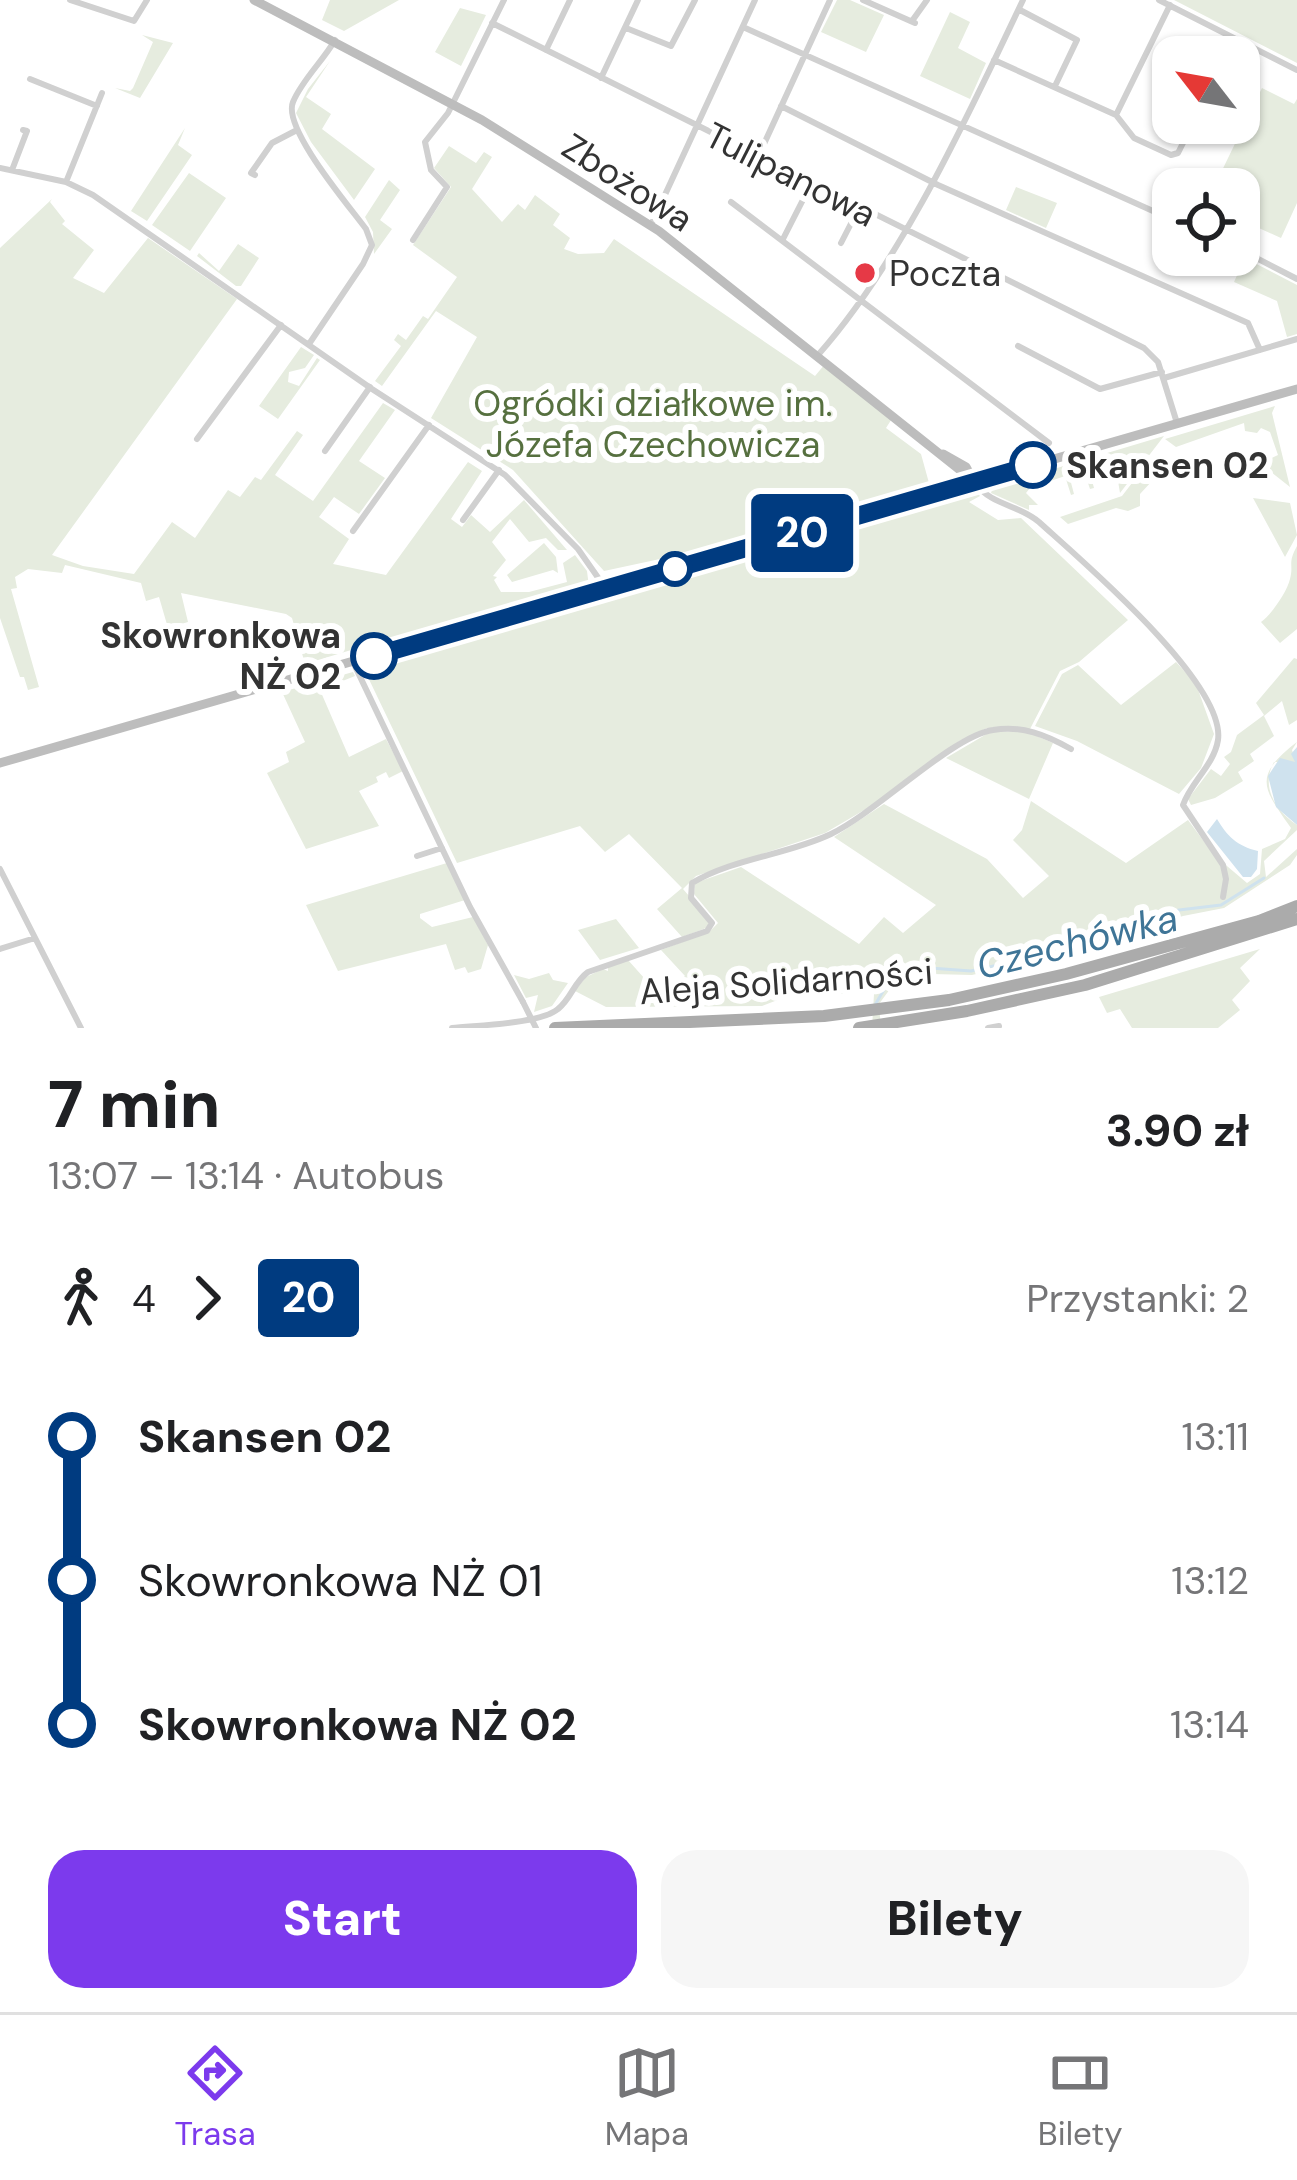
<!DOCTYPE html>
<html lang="pl">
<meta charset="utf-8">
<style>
body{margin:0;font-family:"DM Sans",sans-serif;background:#f6f6f6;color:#202124;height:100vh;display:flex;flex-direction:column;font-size:45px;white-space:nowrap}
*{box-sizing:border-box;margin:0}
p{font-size:39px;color:#757577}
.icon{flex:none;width:66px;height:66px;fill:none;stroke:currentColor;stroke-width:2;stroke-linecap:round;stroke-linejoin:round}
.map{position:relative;height:1028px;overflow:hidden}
.side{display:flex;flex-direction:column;background:#fff;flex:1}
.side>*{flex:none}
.badge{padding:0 24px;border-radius:9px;font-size:42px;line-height:78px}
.needle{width:78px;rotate:301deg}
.tools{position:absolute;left:1152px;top:36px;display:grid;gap:24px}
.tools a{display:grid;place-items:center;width:108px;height:108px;border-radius:24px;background:#fff;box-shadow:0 3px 9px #0004;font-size:60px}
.map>.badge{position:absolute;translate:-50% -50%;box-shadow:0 0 0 6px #fff}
.legs{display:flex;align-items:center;gap:18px;height:132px;padding:0 48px;font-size:39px}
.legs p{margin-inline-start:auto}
.head{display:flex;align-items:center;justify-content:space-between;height:204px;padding:0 48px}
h1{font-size:66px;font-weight:800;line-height:90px}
.primary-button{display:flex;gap:24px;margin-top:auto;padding:24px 48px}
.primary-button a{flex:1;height:138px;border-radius:36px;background:#7c3aed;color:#fff;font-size:48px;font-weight:800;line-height:138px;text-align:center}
.primary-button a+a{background:#f6f6f6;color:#202124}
ul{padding:0 48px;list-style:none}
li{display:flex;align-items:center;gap:42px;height:144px;font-size:45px}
li i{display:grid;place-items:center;width:18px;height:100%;margin:0 15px;background:currentColor}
li i::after{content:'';width:30px;height:30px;margin:-15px;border:9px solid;border-radius:50%;background:#fff}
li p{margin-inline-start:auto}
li:first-child i{background:linear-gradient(#0000 50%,currentColor 0)}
li:last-child i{background:linear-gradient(currentColor 50%,#0000 0)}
.menu{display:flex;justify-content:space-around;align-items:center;height:168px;border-top:3px solid #e0e0e0;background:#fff;font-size:33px;color:#757577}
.menu a{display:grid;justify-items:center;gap:6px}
.menu .current{color:#7c3aed}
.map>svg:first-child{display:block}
</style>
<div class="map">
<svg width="1297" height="1028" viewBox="0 0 1297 1028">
<rect width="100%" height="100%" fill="#fff"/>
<path fill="#e6ecdf" d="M 330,0 L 399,0 L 344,31 L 322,20 Z
M 837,0 L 850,0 L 884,15 L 866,52 L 821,32 Z
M 1174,0 L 1297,0 L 1297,63 Z
M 460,8 L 486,15 L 461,66 L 435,52 Z
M 950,12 L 970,22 L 958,48 L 986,63 L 970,99 L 920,76 Z
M 142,35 L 173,43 L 140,98 L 115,88 L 130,91 L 133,88 L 153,42 Z
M 330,61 L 306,97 L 331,114 L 322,129 L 375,169 L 354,200 L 311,142 L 296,113 L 308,89 Z
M 1262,88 L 1294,104 L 1297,99 L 1297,203 L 1281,238 L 1239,219 L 1239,189 L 1213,189 Z
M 185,128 L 178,145 L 192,155 L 147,221 L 131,211 Z
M 449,146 L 476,163 L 484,152 L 492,157 L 472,189 L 502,222 L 518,204 L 525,210 L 535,195 L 560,214 L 553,225 L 570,238 L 564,249 L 578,254 L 604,253 L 614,239 L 815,376 L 825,364 L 893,417 L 886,428 L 921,454 L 929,483 L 674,556 L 604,571 L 513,470 L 431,418 L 477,337 L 436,311 L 382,386 L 375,381 L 401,346 L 394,340 L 398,334 L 406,340 L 423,316 L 428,319 L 457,277 L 413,245 L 451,187 L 434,168 Z
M 189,173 L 226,198 L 190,251 L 152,225 Z
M 389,180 L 400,190 L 380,220 L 392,229 L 374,254 L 373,232 L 365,217 Z
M 1016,187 L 1057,203 L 1046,228 L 1006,210 Z
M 52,199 L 50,202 L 65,221 L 62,224 L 94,250 L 73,278 L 104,293 L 148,238 L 237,299 L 52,555 L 83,566 L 134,574 L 172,522 L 195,538 L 228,490 L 240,497 L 255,477 L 261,480 L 297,431 L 303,435 L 275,475 L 313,501 L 383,403 L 395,410 L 359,461 L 385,478 L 359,514 L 334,497 L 319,517 L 349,539 L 333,564 L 386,575 L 468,462 L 482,471 L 451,519 L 462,527 L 471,515 L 490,532 L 524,500 L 567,550 L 558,550 L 546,538 L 529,542 L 510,519 L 492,542 L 506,560 L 493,576 L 497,577 L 494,580 L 501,592 L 529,592 L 567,582 L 563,563 L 575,555 L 587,571 L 589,587 L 472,618 L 458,626 L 394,637 L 305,664 L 292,618 L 286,614 L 181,593 L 188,622 L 168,628 L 159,597 L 146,601 L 141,583 L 65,565 L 62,573 L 28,569 L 15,577 L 17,588 L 11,589 L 39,687 L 28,690 L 24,677 L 20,677 L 0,618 L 0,248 Z
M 238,244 L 259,258 L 241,286 L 236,286 L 197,256 L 199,253 L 219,271 Z
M 1245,258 L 1297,285 L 1297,334 L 1287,337 L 1277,301 L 1234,282 Z
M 301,347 L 314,355 L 305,368 L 289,372 L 288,382 L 299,386 L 317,358 L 320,360 L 278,419 L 259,406 Z
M 1275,406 L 1272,413 L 1290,487 L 1271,472 L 1267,460 L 1278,455 L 1270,432 L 1261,428 L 1257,433 L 1245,431 L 1244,423 L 1176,447 L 1165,439 Z
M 1164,436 L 1120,493 L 1118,481 L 1109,483 L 1103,465 L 1089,469 L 1094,488 L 1090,489 L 1084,471 L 1069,475 L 1074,494 L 1071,495 L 1065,476 L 1030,488 L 1026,493 L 1038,505 L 1029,505 L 1029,510 L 991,493 L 993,487 Z
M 1152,457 L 1165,467 L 1140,494 L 1140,506 L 1128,511 L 1116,508 L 1068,524 L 1060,517 L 1122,496 Z
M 977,492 L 980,496 L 969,502 L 998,520 L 1021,518 L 1128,620 L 1079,662 L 1060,671 L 1030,729 L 987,728 L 959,741 L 883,799 L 825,833 L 696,876 L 683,889 L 709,919 L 709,927 L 682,937 L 657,909 L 682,888 L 629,834 L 605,852 L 580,826 L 457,863 L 365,671 L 433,651 L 436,646 L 825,536 L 832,542 L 829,534 Z
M 1253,498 L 1290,503 L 1297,535 L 1285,557 Z
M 544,543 L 556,557 L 558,573 L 553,570 L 512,582 L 507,575 Z
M 1297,546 L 1297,629 L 1280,643 L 1261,622 C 1271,615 1287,592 1290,579 C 1294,564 1287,564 1297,546 Z
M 1294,658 L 1297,659 L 1297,720 L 1289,725 L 1282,701 L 1264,716 L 1274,736 L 1250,754 L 1254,761 L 1238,772 L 1243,781 L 1215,798 L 1191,805 L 1188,799 L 1211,769 L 1221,776 L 1230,764 L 1224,757 L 1231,752 L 1237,735 L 1264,715 L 1256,703 Z
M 1176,662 L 1196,684 L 1214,734 L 1201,768 L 1179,794 L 1077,741 L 1035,726 L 1062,674 L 1078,665 L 1121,705 Z
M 353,672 L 355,676 L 320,690 L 349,757 L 386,739 L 403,771 L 389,778 L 386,772 L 376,777 L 378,782 L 359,791 L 379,826 L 306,849 L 267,773 L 289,762 L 286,752 L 305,742 L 282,692 Z
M 1025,731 L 1053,743 L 1029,799 L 946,758 L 990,732 Z
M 1297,742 L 1292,750 L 1296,762 L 1274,762 C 1260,787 1276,811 1297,825 L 1297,830 L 1264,861 L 1266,877 L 1297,849 L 1297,855 L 1290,865 L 1224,908 L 1183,916 L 1068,952 L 972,975 L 932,974 L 890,989 L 879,1004 L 881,1028 L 872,1028 L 874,994 L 913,969 L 903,962 L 894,963 L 847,994 L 793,994 L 762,1006 L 606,1007 L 575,991 L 586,977 L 603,969 L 608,971 L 608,967 L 628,960 L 662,998 L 685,976 L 661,950 L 709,932 L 718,923 L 694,894 L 695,883 L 741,867 L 859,944 L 884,917 L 903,933 L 936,905 L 834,837 L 884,804 L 987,859 L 1023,898 L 1049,876 L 1013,840 L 1022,830 L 1031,801 L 1126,863 L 1188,820 L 1214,855 L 1247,883 L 1260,874 L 1262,849 L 1285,839 L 1291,828 C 1262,787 1253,776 1297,742 Z
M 447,863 L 465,900 L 420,914 L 420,918 L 432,927 L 473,917 L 488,945 L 481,969 L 468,973 L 465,967 L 455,970 L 446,944 L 338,971 L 306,905 Z
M 616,919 L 639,948 L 600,960 L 578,930 Z
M 1260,949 L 1240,968 L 1250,981 L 1232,1000 L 1240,1010 L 1218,1028 L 1132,1028 L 1120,1009 L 1107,1013 L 1099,997 Z
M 549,973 L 553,980 L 568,983 L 552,1006 L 534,1012 L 538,995 L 526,998 L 514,975 L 529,979 Z"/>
<path fill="#cfe2ee" d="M 1297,747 L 1297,825 L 1276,807 L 1268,776 L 1280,758 L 1295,762 L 1291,754 Z
M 1217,819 C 1227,836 1237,846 1258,851 L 1257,869 L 1251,877 L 1243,877 L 1207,832 Z"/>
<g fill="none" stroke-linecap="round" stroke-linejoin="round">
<path stroke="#cfe2ee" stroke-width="3" d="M 875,1005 L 886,986 L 930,968 L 971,971 L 1029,958 L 1179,910 L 1221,905 L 1264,878"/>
<path stroke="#d0d0d0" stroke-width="6" d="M 70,0 L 134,21 L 147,0
M 863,0 L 915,23
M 1159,0 L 1297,70
M 1020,10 L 1077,40 L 1055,86
M 912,21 L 927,0
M 492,23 L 1144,348 L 1158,362 L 1177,423
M 743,27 L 1173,220
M 626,28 L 671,46 L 695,0
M 546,50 L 570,0
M 1224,57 L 1233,39
M 994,60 L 1116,115 L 1134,138 L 1171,155 L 1178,153 L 1193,123
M 601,78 L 638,0
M 30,79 L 97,106
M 781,106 L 938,185 L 1248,323 L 1260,350
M 1116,115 L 1170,5
M 758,157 L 830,0
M 0,168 L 66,182 L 93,195 L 372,389 L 505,475 L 578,549 L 606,589
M 12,170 L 27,131 L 23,130
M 255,175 L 251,173 L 272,143 L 297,130
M 66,182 L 102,93
M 731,202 L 1049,443
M 651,225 L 755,0
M 783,239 L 811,184
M 413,240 L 447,187 L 431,170 L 425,142 L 448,113 L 504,0
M 841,243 L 859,208
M 1239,249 L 1297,279
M 309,344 L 363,264 L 372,245 L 366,229 C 350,207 282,128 293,102 C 302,80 323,61 335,40
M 1018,346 L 1100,389 L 1162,372
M 818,355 C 903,259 968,115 1023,0
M 1164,378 L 1297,339
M 197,439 L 281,325
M 325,451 L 370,387
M 975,483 C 992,506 1018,504 1039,522 C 1082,561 1226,683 1218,740 C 1214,765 1191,782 1183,805 L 1223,865 L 1226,879 L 1223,897
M 463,520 L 499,470
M 353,531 L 429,425
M 353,662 L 470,907 L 523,1002
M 417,856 L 442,848
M 0,869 L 81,1028
M 0,949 L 35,938
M 452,1028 C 477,1025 540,1024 558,1009 C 571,999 574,982 588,972 L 707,931 L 712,923 L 691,898 L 692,883 C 734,858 787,855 831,834 C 877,812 952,736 993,730 C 1022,725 1046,735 1071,749
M 988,1028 L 999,1026"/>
<path stroke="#bdbdbd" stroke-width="9" d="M 254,0 L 482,120 L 659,231 L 975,482
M 943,454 L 966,467 L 972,478
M 0,763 L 1297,389"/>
<path stroke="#ababab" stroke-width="12" d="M 555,1028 L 824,1016 L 949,1000 L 1066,974 L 1259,921 L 1297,906
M 859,1028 L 967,1011 L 1085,985 L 1297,919"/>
<path stroke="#d0d0d0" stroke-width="6" d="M 523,1002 L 536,1028"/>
</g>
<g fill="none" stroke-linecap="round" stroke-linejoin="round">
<g stroke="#fff" stroke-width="27">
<path id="line-1" d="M 374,656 L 1033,465"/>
</g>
<use href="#line-1" stroke="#003b80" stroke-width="18"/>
</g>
<circle fill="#e63946" stroke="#fff" stroke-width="4.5" cx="865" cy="273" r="12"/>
<g fill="#fff" stroke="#003b80" stroke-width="6">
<circle cx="1033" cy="465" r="21"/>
<circle cx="675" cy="569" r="15"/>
<circle cx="374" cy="656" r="21"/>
</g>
<g text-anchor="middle" stroke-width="12" stroke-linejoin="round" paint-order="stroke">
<g font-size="36" fill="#333" stroke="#fff">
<text transform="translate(791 174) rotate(27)" y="13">Tulipanowa</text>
<text transform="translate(628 182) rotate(33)" y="13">Zbożowa</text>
<text transform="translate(786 981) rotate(-4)" y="13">Aleja Solidarności</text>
</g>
<g font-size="36" fill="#333" stroke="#fff" text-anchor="start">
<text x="889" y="286">Poczta</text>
</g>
<g font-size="36" fill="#56703f" stroke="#fff">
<text x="653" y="416">Ogródki działkowe im.<tspan x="653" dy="41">Józefa Czechowicza</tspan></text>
</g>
<g font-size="36" font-weight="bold" fill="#333" stroke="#fff" text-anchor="start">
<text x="1066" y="478">Skansen 02</text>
<text x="341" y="648" text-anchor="end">Skowronkowa<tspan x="341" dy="41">NŻ 02</tspan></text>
</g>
<g font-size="39" font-style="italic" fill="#3f7597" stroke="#fff">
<text transform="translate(1077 941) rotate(-14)" y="14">Czechówka</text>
</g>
</g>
</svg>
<div class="tools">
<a><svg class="needle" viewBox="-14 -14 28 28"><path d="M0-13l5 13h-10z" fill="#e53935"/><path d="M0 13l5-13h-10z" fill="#757577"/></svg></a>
<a><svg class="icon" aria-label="locate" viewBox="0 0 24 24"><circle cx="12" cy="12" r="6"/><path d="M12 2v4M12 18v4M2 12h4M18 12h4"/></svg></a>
</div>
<b class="badge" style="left:802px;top:533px;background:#003b80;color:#fff">20</b>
</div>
<section class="side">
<div class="head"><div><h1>7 min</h1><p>13:07 – 13:14 · Autobus</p></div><b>3.90 zł</b></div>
<div class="legs"><svg class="icon" aria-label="walk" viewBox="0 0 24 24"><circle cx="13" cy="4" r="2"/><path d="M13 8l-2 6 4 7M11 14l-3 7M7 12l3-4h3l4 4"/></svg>4<svg class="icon" aria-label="forward" viewBox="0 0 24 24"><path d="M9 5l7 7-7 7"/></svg><b class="badge" style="background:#003b80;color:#fff">20</b><p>Przystanki: 2</p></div>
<ul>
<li><i style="color:#003b80"></i><b>Skansen 02</b><p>13:11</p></li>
<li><i style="color:#003b80"></i><span>Skowronkowa NŻ 01</span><p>13:12</p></li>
<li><i style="color:#003b80"></i><b>Skowronkowa NŻ 02</b><p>13:14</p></li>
</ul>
<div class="primary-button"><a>Start</a><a>Bilety</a></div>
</section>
<nav class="menu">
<a class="current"><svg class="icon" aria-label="directions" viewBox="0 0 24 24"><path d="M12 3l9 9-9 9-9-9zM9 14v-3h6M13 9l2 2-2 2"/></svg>Trasa</a>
<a><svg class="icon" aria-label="map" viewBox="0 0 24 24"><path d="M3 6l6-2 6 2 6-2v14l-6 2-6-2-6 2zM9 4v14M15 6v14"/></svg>Mapa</a>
<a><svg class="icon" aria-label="tickets" viewBox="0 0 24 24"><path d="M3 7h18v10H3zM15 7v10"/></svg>Bilety</a>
</nav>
